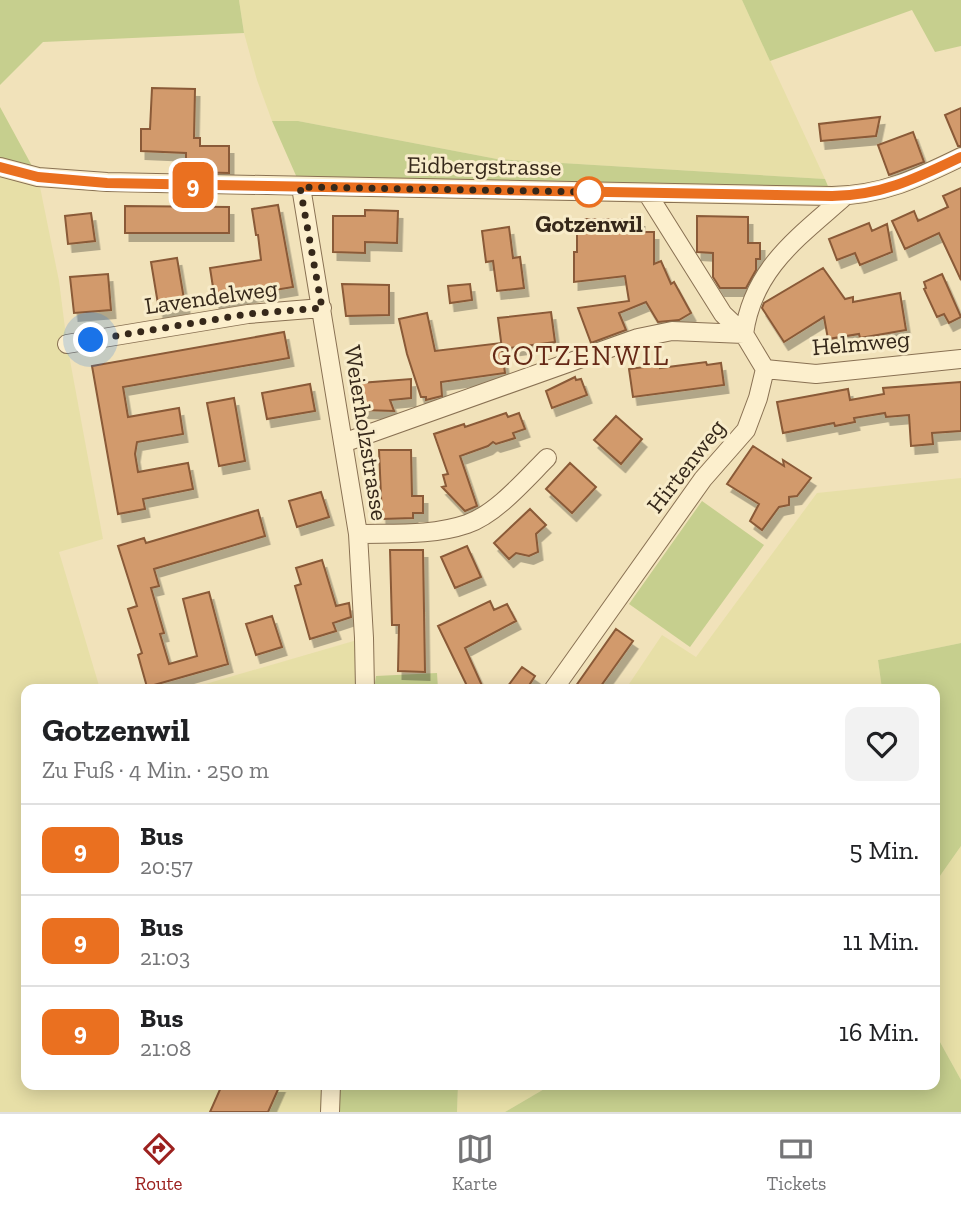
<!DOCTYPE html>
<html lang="de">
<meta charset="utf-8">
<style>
body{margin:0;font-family:"Zilla Slab",serif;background:#f2f2f2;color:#202124;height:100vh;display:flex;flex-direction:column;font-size:26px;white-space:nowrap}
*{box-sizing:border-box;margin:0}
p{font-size:23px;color:#757577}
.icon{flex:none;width:38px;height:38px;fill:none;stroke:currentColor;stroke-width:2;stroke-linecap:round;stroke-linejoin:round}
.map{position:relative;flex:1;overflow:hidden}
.panel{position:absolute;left:21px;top:684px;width:919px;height:406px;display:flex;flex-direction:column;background:#fff;border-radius:14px;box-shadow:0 4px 18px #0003}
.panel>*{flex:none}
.badge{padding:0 14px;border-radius:10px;font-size:24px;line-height:46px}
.you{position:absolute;width:35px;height:35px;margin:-18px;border:5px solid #fff;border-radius:50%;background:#1a73e8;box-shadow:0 0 0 10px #1a73e833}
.map>.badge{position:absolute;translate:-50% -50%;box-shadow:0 0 0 4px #fff}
.round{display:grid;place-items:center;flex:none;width:74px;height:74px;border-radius:14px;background:#f2f2f2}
.overview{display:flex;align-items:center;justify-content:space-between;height:119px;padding:0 21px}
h1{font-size:33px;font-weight:800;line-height:52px}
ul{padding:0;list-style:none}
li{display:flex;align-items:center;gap:21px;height:91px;padding:0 21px;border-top:2px solid #e0e0e0}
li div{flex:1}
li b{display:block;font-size:26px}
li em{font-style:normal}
li .badge{min-width:77px;font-weight:700;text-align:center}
.tabs{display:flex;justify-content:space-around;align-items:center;height:98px;border-top:2px solid #e0e0e0;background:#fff;font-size:19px;color:#757577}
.tabs a{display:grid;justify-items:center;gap:4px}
.tabs .on{color:#9c211f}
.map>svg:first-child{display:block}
</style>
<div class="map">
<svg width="961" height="1112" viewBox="0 0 961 1112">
<defs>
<filter id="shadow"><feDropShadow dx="4.5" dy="8" stdDeviation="0" flood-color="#0004"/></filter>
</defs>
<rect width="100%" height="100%" fill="#f1e2ba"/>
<path fill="#e7dfa7" d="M 239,0 L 742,0 L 825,179 L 497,159 L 298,121 L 272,121 L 257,80 L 244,33 Z
M 0,167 L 38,177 L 59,281 L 67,344 L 103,539 L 59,552 L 100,689 L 26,690 L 26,1085 L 326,1085 L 325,1112 L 0,1112 Z
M 961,478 L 961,643 L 878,660 L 882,689 L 625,690 L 662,635 L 696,657 L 817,493 Z
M 364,638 L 365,689 L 185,690 Z
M 961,846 L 961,1080 L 935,1033 L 935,883 Z
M 458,1085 L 551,1085 L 505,1112 L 457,1112 Z"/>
<path fill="#c6cf8e" d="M 0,0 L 239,0 L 244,33 L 43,42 L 0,85 Z
M 742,0 L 961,0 L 961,46 L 935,52 L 912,10 L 770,61 Z
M 0,107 L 38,177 L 0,167 Z
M 272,121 L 298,121 L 497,159 L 825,179 L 832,196 L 301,187 Z
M 702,501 L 764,545 L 690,647 L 629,604 Z
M 961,643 L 961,846 L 935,883 L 934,690 L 882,689 L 878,660 Z
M 437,673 L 438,689 L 374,689 L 376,676 Z
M 935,1033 L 961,1080 L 961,1112 L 505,1112 L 551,1085 L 934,1085 Z
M 336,1085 L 458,1085 L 457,1112 L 334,1112 Z"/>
<path fill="#d29a6c" stroke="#8a5a37" stroke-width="2" filter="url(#shadow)" d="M 152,88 L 195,89 L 194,138 L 200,138 L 200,146 L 229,146 L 229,173 L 186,172 L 186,153 L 141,151 L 141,129 L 150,129 Z
M 961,108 L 961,146 L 958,146 L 945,115 Z
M 880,117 L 876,136 L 821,141 L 819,124 Z
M 913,132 L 924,162 L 889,175 L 878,145 Z
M 961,188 L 961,280 L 939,233 L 905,249 L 892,221 L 914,211 L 918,221 L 948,207 L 943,196 Z
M 278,205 L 293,287 L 215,300 L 210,268 L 261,260 L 258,235 L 256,235 L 252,209 Z
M 125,206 L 229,207 L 229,233 L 125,233 Z
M 365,210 L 398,211 L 397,243 L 365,242 L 365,253 L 333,252 L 333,216 L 365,216 Z
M 91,213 L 95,241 L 68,244 L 65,216 Z
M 697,216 L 748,217 L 748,243 L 760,243 L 760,259 L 756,259 L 756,270 L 746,288 L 720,288 L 713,277 L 713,253 L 697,252 Z
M 577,219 L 640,219 L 640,232 L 654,232 L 654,264 L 661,261 L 671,284 L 674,282 L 691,313 L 679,320 L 658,322 L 646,302 L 619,313 L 626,330 L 591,343 L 578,308 L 629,301 L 625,276 L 574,282 L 574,252 L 577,252 Z
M 869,223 L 872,231 L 887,224 L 892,252 L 860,265 L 855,253 L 837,260 L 829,239 Z
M 509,227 L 513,258 L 520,257 L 524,288 L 497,291 L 493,261 L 486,262 L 482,231 Z
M 177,258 L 185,305 L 159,310 L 151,262 Z
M 823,268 L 845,299 L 853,297 L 853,302 L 900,293 L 906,330 L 860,338 L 859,334 L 828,339 L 824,317 L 784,342 L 762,308 L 764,303 Z
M 108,274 L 111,310 L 74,313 L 70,277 Z
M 942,274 L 961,317 L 949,323 L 944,314 L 937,317 L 924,289 L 926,288 L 924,282 Z
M 342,284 L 389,285 L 389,315 L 346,316 Z
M 470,284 L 472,300 L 450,303 L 448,286 Z
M 551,312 L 555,342 L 502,349 L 498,318 Z
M 427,313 L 435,351 L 501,343 L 505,373 L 441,382 L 442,396 L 426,400 L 426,397 L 421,397 L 407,354 L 399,319 Z
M 284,332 L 289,358 L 123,387 L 128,417 L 179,408 L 183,434 L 137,442 L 135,454 L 138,472 L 188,463 L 193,489 L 143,499 L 145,509 L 118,514 L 92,366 Z
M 706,362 L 707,365 L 721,363 L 724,385 L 633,397 L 629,369 L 660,365 L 660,368 Z
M 575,377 L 576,380 L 581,379 L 587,395 L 552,408 L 546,391 Z
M 411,379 L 411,398 L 390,400 L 394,411 L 362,410 L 360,383 Z
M 961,382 L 961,431 L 932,433 L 933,444 L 911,446 L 909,415 L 886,417 L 885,413 L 854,418 L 855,422 L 835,426 L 834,423 L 783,433 L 777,402 L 848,389 L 850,400 L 884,394 L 883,388 Z
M 310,384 L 315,411 L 267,419 L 262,393 Z
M 234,398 L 245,461 L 219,466 L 207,403 Z
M 506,413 L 508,417 L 519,413 L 525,429 L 513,433 L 515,438 L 496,444 L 493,442 L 488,446 L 460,456 L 477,506 L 465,511 L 442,487 L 446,486 L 443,475 L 448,474 L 434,434 L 464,424 L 465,427 Z
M 616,416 L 642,439 L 621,464 L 594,440 Z
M 753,446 L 784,466 L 783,460 L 811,478 L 797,496 L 789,497 L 789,505 L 779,507 L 762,530 L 750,521 L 759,504 L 727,484 Z
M 379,450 L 411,450 L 412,496 L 423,496 L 423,513 L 413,513 L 413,518 L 382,519 Z
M 570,463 L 596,487 L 572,513 L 546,489 Z
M 321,492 L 329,517 L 297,527 L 289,501 Z
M 530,509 L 546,525 L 536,534 L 538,552 L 529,556 L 516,553 L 509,559 L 494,543 Z
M 258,510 L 265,536 L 154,569 L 159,586 L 151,588 L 164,633 L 160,634 L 169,664 L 197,656 L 183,599 L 209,592 L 228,664 L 147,687 L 138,655 L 142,653 L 128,609 L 137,606 L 118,546 L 144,538 L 146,543 Z
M 467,546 L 481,577 L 455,588 L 441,557 Z
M 390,550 L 423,550 L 425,672 L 398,671 L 399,625 L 392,625 Z
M 322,560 L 336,606 L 349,603 L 351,617 L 333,623 L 336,631 L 310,639 L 295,586 L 301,584 L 296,568 Z
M 490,601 L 494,610 L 507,604 L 516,621 L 465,648 L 484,690 L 469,690 L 438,626 Z
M 272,616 L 282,647 L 256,655 L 246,624 Z
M 616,629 L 633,641 L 598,690 L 573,690 Z
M 522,667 L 535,676 L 526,690 L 505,690 Z
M 222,1085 L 280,1085 L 268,1112 L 210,1112 Z"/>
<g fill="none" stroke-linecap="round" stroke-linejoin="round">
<g stroke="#897153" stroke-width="20">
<path id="minor" d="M 0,167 L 38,177 L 107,182 L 832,196 C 883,195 916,179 961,157
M 301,187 L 358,534 L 364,638 L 365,690
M 67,344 L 248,314 L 322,308
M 765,369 L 816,374 L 961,359
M 343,443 L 638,338 L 672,331 L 744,334 C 753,268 799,237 845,196
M 358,534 C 393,533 432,536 467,524 C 496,514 525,480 547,458
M 553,690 L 703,479 L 746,430 L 758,398 L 765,369 L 744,334 L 723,314 L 647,193
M 330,1112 L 331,1085"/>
</g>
<use href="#minor" stroke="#fcefcd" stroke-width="18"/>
</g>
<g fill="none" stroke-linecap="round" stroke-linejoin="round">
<g stroke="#fff" stroke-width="16">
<path id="line" d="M 0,167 L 38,177 L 107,183 L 832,196 C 881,196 917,178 961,157"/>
</g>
<use href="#line" stroke="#ea7020" stroke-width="10"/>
<path stroke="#36281a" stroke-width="7" stroke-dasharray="0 12.6" d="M 91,340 L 248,314 L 322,308 L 300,187 L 589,192"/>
</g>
<circle fill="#fff" stroke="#ea7020" stroke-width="3.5" cx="589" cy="192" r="14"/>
<g text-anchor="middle" stroke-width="6" stroke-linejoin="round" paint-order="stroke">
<g font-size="24" fill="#36281a" stroke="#f8ecca">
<text transform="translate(484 166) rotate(1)" y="8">Eidbergstrasse</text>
<text transform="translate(211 297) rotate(-8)" y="8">Lavendelweg</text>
<text transform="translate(861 343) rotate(-5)" y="8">Helmweg</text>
<text transform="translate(366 433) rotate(81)" y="8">Weierholzstrasse</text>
<text transform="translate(686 466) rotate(-52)" y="8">Hirtenweg</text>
</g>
<g font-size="24" font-weight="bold" fill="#36281a" stroke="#f8ecca">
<text x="589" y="232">Gotzenwil</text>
</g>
<g font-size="28" letter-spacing="2" fill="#662916" stroke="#f8ecca">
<text x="581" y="365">GOTZENWIL</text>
</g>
</g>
</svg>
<div class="you" style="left:91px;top:340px"></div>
<b class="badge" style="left:193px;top:185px;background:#ea7020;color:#fff">9</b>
<section class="panel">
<div class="overview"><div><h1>Gotzenwil</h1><p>Zu Fuß · 4 Min. · 250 m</p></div><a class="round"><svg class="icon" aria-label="heart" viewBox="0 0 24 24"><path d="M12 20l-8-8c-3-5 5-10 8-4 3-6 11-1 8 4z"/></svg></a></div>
<ul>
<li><span class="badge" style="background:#ea7020;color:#fff">9</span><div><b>Bus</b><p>20:57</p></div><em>5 Min.</em></li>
<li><span class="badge" style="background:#ea7020;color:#fff">9</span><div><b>Bus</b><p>21:03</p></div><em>11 Min.</em></li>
<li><span class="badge" style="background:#ea7020;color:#fff">9</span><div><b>Bus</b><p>21:08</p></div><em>16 Min.</em></li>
</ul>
</section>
</div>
<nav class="tabs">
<a class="on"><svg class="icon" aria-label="directions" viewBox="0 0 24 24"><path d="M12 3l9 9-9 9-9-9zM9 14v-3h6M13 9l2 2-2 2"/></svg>Route</a>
<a><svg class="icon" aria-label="map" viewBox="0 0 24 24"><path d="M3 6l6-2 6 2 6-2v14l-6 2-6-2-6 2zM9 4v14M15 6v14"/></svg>Karte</a>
<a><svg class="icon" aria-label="tickets" viewBox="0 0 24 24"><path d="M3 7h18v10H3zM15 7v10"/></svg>Tickets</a>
</nav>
